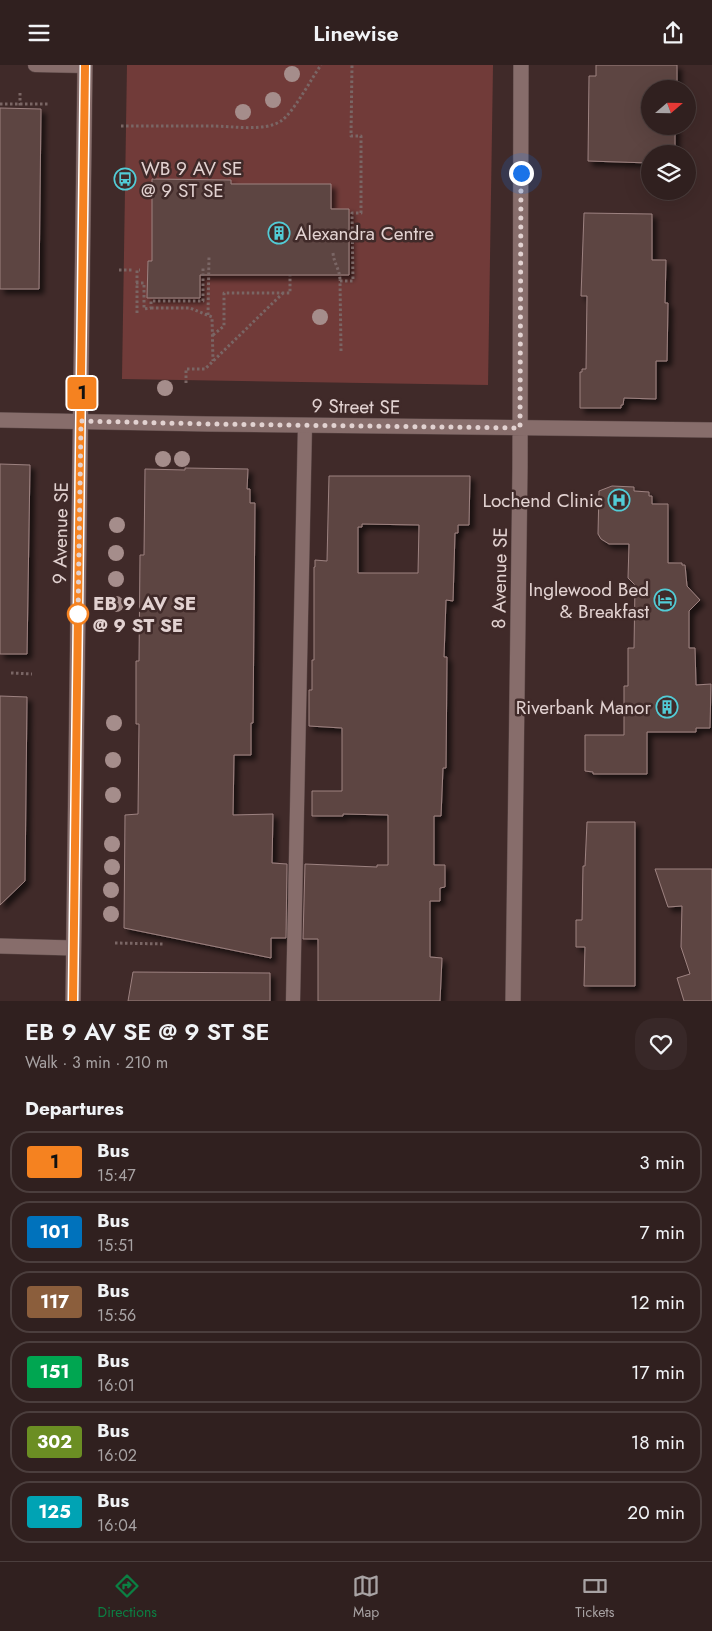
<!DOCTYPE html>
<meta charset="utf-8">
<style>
body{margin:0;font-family:Jost,sans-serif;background:#382828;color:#f1f3f6;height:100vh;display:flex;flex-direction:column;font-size:19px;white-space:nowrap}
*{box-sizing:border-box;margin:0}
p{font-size:16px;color:#a8a3a4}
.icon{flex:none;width:28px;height:28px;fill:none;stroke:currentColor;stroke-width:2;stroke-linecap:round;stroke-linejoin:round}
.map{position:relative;height:936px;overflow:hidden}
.side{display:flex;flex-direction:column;background:#30201f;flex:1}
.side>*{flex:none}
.badge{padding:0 10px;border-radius:4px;font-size:18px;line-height:32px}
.needle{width:32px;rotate:70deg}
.buttons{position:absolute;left:641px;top:15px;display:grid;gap:10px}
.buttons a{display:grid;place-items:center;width:55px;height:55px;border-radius:50%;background:#30201f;box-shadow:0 5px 20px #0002,0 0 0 1px #4b3e3d;font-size:25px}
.you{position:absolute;width:25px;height:25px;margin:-12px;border:4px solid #fff;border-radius:50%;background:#1a73e8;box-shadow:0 0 0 8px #1a73e833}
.map>.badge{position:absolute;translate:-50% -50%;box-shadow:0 0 0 2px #fff}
h2{padding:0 25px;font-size:19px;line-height:45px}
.round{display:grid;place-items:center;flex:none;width:52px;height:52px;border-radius:20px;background:#382828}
.head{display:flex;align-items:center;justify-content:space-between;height:85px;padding:0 25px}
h1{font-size:24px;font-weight:600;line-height:38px}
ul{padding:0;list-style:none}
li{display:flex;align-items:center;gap:15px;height:62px;margin:0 10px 8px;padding:0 15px;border:2px solid #4b3e3d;border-radius:20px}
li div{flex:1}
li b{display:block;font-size:19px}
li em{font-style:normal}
li .badge{min-width:55px;font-weight:700;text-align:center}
header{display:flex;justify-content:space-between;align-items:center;height:65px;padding:0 25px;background:#30201f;font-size:22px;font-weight:600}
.tab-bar{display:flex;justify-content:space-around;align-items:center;height:70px;border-top:1px solid #4b3e3d;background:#30201f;font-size:14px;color:#a8a3a4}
.tab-bar a{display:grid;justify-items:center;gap:2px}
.tab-bar .on{color:#0b8043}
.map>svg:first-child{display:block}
</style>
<header><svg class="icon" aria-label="menu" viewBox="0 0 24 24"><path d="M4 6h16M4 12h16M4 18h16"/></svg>Linewise<svg class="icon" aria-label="share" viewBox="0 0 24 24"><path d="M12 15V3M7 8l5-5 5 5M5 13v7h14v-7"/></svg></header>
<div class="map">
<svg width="712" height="936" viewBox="0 0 712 936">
<defs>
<filter id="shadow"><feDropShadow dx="4.5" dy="4.5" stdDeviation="2.5" flood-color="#0009"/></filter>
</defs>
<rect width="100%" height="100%" fill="#402a29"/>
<path fill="#713b39" d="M 127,0 L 493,0 L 488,320 L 122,314 Z"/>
<path fill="#5d4543" stroke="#9d8280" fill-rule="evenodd" filter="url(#shadow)" d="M 596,0 L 677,0 L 677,24 L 650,24 L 650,61 L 675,61 L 675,89 L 650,89 L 650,98 L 588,96 L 589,11 L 596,11 Z
M 0,43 L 41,44 L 39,224 L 0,224 Z
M 152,114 L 231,115 L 231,119 L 331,119 L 331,144 L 349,144 L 349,210 L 200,210 L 200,233 L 147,233 L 148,196 L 152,196 Z
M 584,148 L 652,149 L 652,195 L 666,195 L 665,238 L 668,238 L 667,296 L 656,296 L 656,334 L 624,333 L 623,340 L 621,340 L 621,343 L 580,343 L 580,307 L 582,307 L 582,304 L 586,304 L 587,231 L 581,231 Z
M 0,399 L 30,400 L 27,589 L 0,589 Z
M 185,403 L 248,404 L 247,424 L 250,424 L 250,438 L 255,438 L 253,658 L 251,658 L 251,690 L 234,690 L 233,750 L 273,749 L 272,798 L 287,799 L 286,873 L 271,873 L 271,893 L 124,863 L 125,750 L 138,749 L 139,659 L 136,659 L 136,596 L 139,596 L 140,490 L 144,490 L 145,404 L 185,405 Z
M 329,411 L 470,411 L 469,460 L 458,460 L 458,468 L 455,468 L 453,536 L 446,535 L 444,592 L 447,592 L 446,703 L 443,703 L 441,751 L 434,751 L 434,800 L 445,800 L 445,822 L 440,823 L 440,836 L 430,836 L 430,892 L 442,893 L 440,936 L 318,936 L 318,874 L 303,874 L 305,799 L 377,802 L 377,800 L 388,800 L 388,750 L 343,749 L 343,751 L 312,751 L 312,726 L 342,726 L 342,663 L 309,661 L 309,625 L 312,625 L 312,595 L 314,595 L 314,502 L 315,502 L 315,495 L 327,496 ZM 362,459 L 419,460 L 418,508 L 358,508 L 358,462 L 362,462 Z
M 612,421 L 634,422 L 634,426 L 649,427 L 649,431 L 652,431 L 652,439 L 668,439 L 668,498 L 682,498 L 682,500 L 685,500 L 687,521 L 700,535 L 689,546 L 689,583 L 695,583 L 696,620 L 711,619 L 710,663 L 696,663 L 696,667 L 647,667 L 647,709 L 593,709 L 593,707 L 585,706 L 585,670 L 624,670 L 624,621 L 628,621 L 628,583 L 634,583 L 635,520 L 628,513 L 629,479 L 609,479 L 601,474 L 598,469 L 599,426 Z
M 0,631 L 27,632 L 25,816 L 0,840 Z
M 587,757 L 635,757 L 635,921 L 584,921 L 585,882 L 576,882 L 576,855 L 582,855 L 583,801 L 585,801 Z
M 655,804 L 712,804 L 712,936 L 684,936 L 677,913 L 690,909 L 681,882 L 682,841 L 668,842 Z
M 133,907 L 270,908 L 270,936 L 128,936 Z"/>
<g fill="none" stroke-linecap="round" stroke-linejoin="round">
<g stroke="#5b4847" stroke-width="15">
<path id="service" d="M 35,0 L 85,1
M 293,936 L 305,360"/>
</g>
<g stroke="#5b4847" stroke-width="16">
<path id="minor" d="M 0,355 L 208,359 L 712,365
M 0,881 L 73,883
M 513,936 L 520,403 L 521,0"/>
</g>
<g stroke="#5b4847" stroke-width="16">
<path id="secondary" d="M 73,936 L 85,0"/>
</g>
<path stroke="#7a6665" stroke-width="3" stroke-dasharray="2.5 2.5" stroke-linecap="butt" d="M 20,28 L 20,43
M 0,39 L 49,39
M 121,61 C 152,61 182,61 213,61 C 232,61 264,67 281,56 C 294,47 311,14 321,0
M 333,188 C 334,199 340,204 340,216
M 119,205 L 133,205
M 136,218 L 144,218 L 144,244 L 151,243 L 151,236 L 203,236 L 203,202
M 151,243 L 190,243 L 212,252 L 213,296
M 137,248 L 137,205 L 140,205
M 208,250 L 209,191
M 213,270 L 224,261 L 224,228 L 290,228 L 290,210
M 341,286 L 340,216 L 353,216 L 352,148 L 361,148 L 361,71 L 351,71 L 352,0
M 186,318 L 186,304 L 205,304 L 283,228
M 11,608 L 32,609
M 115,878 L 164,879"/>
<use href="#service" stroke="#876d6b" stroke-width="14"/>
<use href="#minor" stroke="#876d6b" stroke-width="15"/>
<use href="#secondary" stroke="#876d6b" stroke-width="15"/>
</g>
<g fill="#a58d8b">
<circle cx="292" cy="9" r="8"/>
<circle cx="273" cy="35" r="8"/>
<circle cx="243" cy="47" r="8"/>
<circle cx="320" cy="252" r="8"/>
<circle cx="165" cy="323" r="8"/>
<circle cx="163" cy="394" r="8"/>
<circle cx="182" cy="394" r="8"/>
<circle cx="117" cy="460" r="8"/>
<circle cx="116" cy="488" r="8"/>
<circle cx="116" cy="514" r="8"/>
<circle cx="116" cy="539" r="8"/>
<circle cx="114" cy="658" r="8"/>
<circle cx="113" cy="695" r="8"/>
<circle cx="113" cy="730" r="8"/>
<circle cx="112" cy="779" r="8"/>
<circle cx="112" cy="802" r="8"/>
<circle cx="111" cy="825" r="8"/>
<circle cx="111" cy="849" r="8"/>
</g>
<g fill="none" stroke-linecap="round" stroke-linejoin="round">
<g stroke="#fff" stroke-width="11">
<path id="line" d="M 73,936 L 85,0"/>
</g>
<use href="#line" stroke="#f58220" stroke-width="8"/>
<path stroke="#e2d2d1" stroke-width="5" stroke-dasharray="0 9" d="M 78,549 L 78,551 L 81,356 L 208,359 L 520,363 L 521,108"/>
</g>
<defs>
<g id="bus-ring" transform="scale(1.125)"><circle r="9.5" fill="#402a29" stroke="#52ccd6" stroke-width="1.5"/><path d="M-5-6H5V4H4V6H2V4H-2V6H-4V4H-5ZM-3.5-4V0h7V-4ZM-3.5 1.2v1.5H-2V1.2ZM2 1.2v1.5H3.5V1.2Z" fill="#52ccd6"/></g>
<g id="building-ring" transform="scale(1.125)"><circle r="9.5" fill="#402a29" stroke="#52ccd6" stroke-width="1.5"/><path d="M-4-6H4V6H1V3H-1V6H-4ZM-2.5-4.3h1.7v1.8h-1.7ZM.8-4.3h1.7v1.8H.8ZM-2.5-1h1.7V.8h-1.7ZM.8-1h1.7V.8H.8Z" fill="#52ccd6"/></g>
<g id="hospital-ring" transform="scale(1.125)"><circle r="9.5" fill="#402a29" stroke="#52ccd6" stroke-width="1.5"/><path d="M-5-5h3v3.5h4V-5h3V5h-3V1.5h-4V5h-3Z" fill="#52ccd6"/></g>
<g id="hotel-ring" transform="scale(1.125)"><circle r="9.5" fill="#402a29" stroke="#52ccd6" stroke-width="1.5"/><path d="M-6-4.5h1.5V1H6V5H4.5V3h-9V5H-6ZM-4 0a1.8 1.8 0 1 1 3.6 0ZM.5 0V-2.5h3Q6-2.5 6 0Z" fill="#52ccd6"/></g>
</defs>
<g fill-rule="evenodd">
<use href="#bus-ring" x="125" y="114"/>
<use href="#building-ring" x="279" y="168"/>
<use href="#hospital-ring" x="619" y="435"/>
<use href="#hotel-ring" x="665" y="535"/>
<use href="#building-ring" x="667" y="642"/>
</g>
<circle fill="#fff" stroke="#f58220" stroke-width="2.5" cx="78" cy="549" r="10"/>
<g text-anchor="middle" stroke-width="5" stroke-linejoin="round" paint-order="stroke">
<g font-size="19" fill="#e2d2d1" stroke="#402a29" text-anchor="end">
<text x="141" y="110" text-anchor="start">WB 9 AV SE<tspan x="141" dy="22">@ 9 ST SE</tspan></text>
<text x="295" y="175" text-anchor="start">Alexandra Centre</text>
<text x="603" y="442">Lochend Clinic</text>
<text x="649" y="531">Inglewood Bed<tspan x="649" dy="22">&amp; Breakfast</tspan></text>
<text x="651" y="649">Riverbank Manor</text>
</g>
<g font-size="19" fill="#e2d2d1" stroke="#402a29">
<text transform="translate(356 341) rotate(1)" y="7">9 Street SE</text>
<text transform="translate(60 468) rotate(-89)" y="7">9 Avenue SE</text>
<text transform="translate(499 513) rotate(-89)" y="7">8 Avenue SE</text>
</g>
<g font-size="19" font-weight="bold" fill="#e2d2d1" stroke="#402a29" text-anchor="start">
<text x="93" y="545">EB 9 AV SE<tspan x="93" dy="22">@ 9 ST SE</tspan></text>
</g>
</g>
</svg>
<div class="buttons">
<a><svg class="needle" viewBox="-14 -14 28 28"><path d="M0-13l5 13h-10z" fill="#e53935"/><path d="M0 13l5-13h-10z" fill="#a8a3a4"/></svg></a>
<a><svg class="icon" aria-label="layers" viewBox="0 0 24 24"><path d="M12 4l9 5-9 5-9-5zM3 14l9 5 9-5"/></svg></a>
</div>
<div class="you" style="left:521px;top:108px"></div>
<b class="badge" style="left:82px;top:328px;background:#f58220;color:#111">1</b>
</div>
<section class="side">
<div class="head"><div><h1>EB 9 AV SE @ 9 ST SE</h1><p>Walk · 3 min · 210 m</p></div><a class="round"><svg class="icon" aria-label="heart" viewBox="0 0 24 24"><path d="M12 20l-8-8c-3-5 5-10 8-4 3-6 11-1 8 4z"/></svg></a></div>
<h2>Departures</h2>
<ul>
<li><span class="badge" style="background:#f58220;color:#111">1</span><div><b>Bus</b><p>15:47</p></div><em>3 min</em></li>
<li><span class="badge" style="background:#0072bc;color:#fff">101</span><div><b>Bus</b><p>15:51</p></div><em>7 min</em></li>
<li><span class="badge" style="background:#8b5e3c;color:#fff">117</span><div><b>Bus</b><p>15:56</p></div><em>12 min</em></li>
<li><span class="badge" style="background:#00a651;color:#fff">151</span><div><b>Bus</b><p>16:01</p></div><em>17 min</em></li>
<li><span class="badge" style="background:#6b8e23;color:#fff">302</span><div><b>Bus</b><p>16:02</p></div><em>18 min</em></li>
<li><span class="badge" style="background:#00a3b4;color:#fff">125</span><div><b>Bus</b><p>16:04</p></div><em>20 min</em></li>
</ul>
</section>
<nav class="tab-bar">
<a class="on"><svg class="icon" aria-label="directions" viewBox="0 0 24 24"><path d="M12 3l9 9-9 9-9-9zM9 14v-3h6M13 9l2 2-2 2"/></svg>Directions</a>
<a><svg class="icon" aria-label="map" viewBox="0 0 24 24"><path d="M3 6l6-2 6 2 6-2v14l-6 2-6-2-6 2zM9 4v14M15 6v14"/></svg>Map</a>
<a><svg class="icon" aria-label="tickets" viewBox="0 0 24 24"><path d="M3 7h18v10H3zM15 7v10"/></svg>Tickets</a>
</nav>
